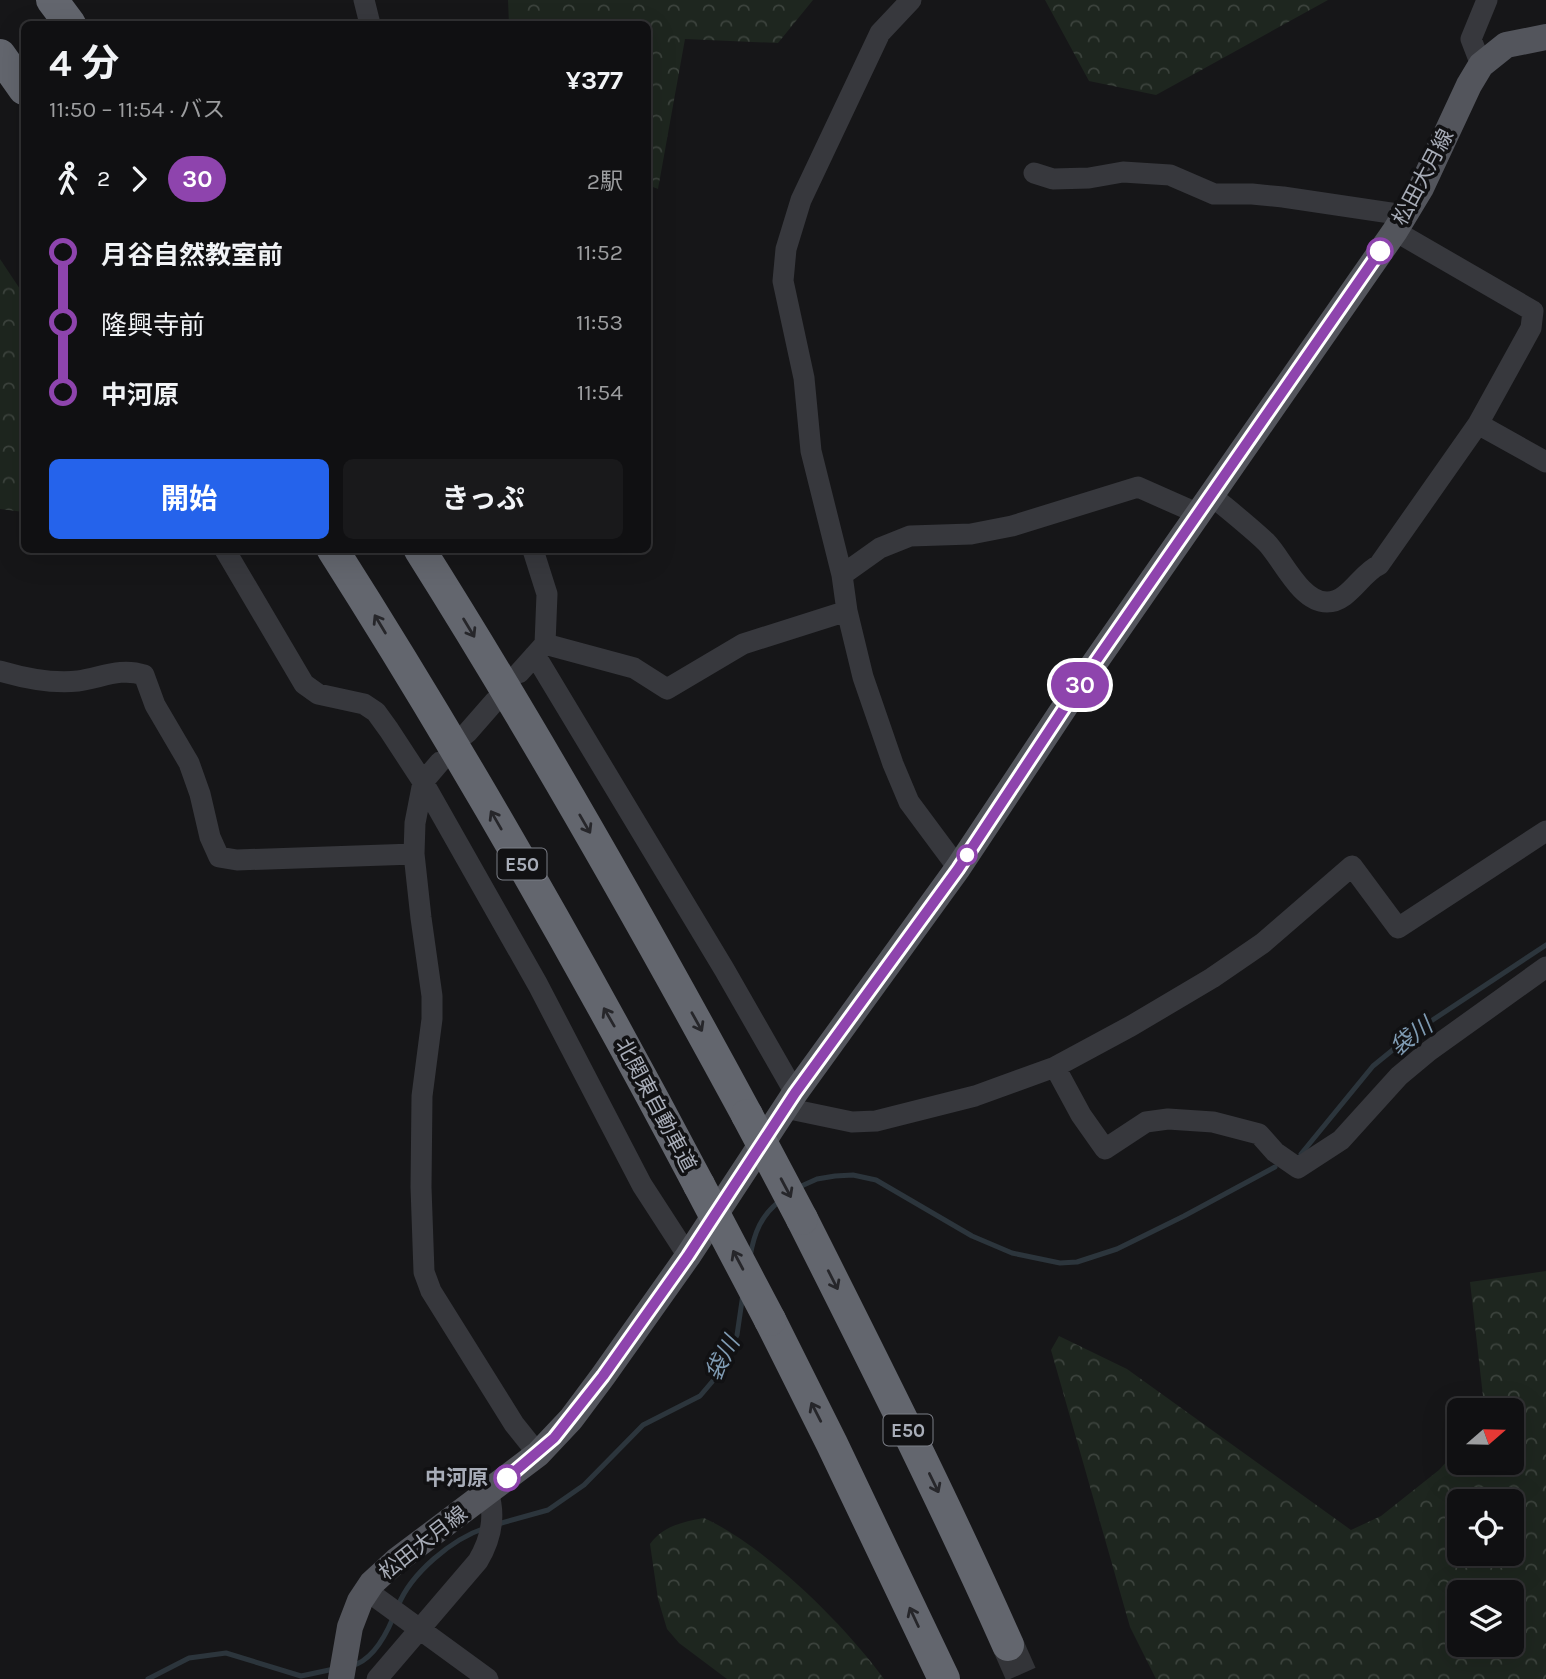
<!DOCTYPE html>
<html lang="ja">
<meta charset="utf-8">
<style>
body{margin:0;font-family:Karla,"Noto Sans JP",sans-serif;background:#19191b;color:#f1f3f6;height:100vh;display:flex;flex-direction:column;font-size:26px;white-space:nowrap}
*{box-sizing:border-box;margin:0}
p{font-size:23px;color:#9c9d9f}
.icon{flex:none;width:38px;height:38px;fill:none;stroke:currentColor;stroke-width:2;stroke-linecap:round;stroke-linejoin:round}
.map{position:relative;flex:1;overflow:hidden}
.sheet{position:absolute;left:21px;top:21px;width:630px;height:532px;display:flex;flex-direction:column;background:#101012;border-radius:10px;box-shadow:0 7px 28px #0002,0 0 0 2px #303032}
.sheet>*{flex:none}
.badge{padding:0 14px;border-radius:23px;font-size:24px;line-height:46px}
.needle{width:46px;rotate:70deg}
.tools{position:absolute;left:1447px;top:1398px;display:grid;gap:14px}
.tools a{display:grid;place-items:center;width:77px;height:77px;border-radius:10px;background:#101012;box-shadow:0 7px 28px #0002,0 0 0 2px #303032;font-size:35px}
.map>.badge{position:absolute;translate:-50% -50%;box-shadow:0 0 0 4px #fff}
.legs{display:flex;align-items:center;gap:10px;height:77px;padding:0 28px;font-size:23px}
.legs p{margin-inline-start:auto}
.summary{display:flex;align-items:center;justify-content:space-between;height:119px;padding:0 28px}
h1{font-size:38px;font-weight:700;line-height:52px}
.button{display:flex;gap:14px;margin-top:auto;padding:14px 28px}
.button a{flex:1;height:80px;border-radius:10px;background:#2563eb;color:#fff;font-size:28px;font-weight:700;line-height:80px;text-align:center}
.button a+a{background:#19191b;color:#f1f3f6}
ul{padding:0 28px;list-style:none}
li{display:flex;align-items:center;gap:24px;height:70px;font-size:26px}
li i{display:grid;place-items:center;width:10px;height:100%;margin:0 9px;background:currentColor}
li i::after{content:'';width:18px;height:18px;margin:-9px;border:5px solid;border-radius:50%;background:#101012}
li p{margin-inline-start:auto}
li:first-child i{background:linear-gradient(#0000 50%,currentColor 0)}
li:last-child i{background:linear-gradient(currentColor 50%,#0000 0)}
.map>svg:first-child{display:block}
</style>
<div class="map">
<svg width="1546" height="1679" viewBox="0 0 1546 1679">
<defs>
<pattern id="forest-crowns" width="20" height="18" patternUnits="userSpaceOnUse" patternTransform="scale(1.75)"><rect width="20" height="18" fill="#1e261f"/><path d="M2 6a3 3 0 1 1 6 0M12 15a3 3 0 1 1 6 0" fill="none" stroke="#3c433d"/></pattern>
</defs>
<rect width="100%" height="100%" fill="#161618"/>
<path fill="url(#forest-crowns)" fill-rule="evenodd" d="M 508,0 L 813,0 L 778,43 L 685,39 L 658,189 L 648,185 L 648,24 L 509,24 Z
M 1045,0 L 1328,0 L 1156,95 L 1089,81 Z
M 0,259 L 24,295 L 24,512 L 0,509 Z
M 1546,1271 L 1546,1679 L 1156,1679 L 1130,1627 L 1051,1350 L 1059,1336 L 1127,1369 L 1351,1530 L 1381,1516 L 1439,1470 L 1459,1448 L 1460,1463 L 1512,1463 L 1512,1410 L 1482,1410 L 1484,1405 L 1470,1282 ZM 1460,1502 L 1512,1502 L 1512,1554 L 1460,1554 ZM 1512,1592 L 1512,1645 L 1460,1645 L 1460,1592 Z
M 704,1518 C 764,1545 845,1625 884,1679 L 727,1679 L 679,1643 L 667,1629 L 658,1599 L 650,1544 C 663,1526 682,1522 704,1518 Z"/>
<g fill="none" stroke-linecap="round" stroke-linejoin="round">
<path stroke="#2c353c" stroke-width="5" d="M 1301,1154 L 1373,1066 L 1416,1031 L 1546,945
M 797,1188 L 817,1179 L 835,1176 L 853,1175 L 876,1180 L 972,1236 L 1012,1253 L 1060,1263 L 1077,1262 L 1117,1249 L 1184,1216 L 1275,1167
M 750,1257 C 754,1233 761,1215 781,1200
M 498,1524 L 548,1510 L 584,1485 L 643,1425 L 700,1396 L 717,1376 L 737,1335 L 743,1294
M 398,1606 C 411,1573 452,1539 485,1528
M 351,1666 C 372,1661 385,1637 393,1618
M 148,1679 L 189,1658 L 226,1653 L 301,1676 L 334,1669"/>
<path stroke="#333438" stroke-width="32" stroke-dasharray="32 16" stroke-linecap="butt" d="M 1008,1645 L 1023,1679"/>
<path stroke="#37383d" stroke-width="21" d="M 364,0 L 370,24
M 911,0 L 880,33 L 801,200 L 786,249 L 783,281 L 804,378 L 811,451 L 842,575 L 847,611 L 863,677 L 893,764 L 909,802 L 958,868
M 1481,65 L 1471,39 L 1487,0
M 1034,173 L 1053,179 L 1089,178 L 1123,172 L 1170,175 L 1214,194 L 1252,194 L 1283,197 L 1404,215
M 1395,231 L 1533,311
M 1478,424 L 1546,462
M 1212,496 C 1230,511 1249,526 1266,542 C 1282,558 1300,602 1327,602 C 1349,602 1361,573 1379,565 L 1478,424 L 1531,328 L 1533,311
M 225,550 L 304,684 L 318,694 L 364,704 L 376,712 L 389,730 L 423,782 L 538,985 L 642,1185 L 688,1256
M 842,575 L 880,548 L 910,536 L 971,534 L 1012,526 L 1138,487 L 1199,514
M 545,644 L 634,668 L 667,689 L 743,644 L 847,611
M 535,655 L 724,969 L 795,1093
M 0,671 C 24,678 52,684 78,681 C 101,678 120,667 144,675 L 155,705 L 189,763 L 200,794 L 210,837 L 219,857 L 237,860 L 414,854
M 519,673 L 545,644 L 547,594 L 533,550
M 467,733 L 495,701
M 440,762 L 423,782 L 415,823 L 414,854 L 421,918 L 432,996 L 432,1019 L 422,1096 L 421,1187 L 424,1272 L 431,1291 L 514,1424 L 538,1454
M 1055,1067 L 1081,1115 L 1105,1149 L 1146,1122 L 1168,1119 L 1213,1122 L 1259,1134 L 1275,1152 L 1298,1168 L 1341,1140 L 1399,1076 L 1429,1051 L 1546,967
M 785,1108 L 852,1122 L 876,1121 L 975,1096 L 1055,1067 L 1131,1026 L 1212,978 L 1263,943 L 1352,866 L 1398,928 L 1546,831
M 366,1590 L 488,1679
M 377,1679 L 478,1561 C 491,1539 496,1516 488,1492"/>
<path stroke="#53555c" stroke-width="26" d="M 341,1679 L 350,1627 L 360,1601 L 372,1583 L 396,1561 L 538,1454 L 571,1419 L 603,1376 L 688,1256 L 795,1093 L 958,868 L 1082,681 L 1395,231 L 1421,188 L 1469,85 L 1481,65 L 1506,45 L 1546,37"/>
<path stroke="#63666e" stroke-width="32" d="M 52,0 L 70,24
M 0,55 L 24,89
M 333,550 C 464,756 585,969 699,1185
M 420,550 C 536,734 643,923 747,1115
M 802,1219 C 873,1360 944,1501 1008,1645
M 770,1320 L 832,1444 L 944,1679"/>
<path stroke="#63666e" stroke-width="32" d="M 747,1115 L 802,1219
M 699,1185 L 770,1320"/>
</g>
<defs><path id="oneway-shaft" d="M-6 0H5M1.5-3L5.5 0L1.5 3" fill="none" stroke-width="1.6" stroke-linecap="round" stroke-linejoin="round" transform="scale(1.75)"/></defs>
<g stroke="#26262a">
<use href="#oneway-shaft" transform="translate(380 624) rotate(-121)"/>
<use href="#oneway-shaft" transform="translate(469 628) rotate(59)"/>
<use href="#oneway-shaft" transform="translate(496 820) rotate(-120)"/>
<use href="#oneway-shaft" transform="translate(585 824) rotate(60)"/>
<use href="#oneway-shaft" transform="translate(609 1017) rotate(-120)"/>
<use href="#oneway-shaft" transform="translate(697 1022) rotate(61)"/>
<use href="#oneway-shaft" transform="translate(786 1188) rotate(62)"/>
<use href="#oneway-shaft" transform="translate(738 1260) rotate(-118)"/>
<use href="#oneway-shaft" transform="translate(833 1280) rotate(63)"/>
<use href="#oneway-shaft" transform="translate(816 1412) rotate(-117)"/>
<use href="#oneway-shaft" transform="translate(934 1483) rotate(64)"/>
<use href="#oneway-shaft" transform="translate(914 1617) rotate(-115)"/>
</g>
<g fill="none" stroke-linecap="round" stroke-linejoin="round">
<g stroke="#fff" stroke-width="16">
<path id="line-1" d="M 507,1478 L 554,1438 L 603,1376 L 688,1256 L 795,1093 L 958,869 L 1082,681 L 1380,251"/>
</g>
<use href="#line-1" stroke="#8e44ad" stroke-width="10"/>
</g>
<g fill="#fff" stroke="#8e44ad" stroke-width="3.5">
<circle cx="1380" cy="251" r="12"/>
<circle cx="967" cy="855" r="9"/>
<circle cx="507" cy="1478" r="12"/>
</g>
<g text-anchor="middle" stroke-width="7" stroke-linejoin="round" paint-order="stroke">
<g fill="#111113" stroke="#7b7e86" stroke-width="2">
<rect x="497.5" y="848.5" width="49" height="31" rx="5"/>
<rect x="883.5" y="1414.5" width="49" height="31" rx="5"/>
</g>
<g font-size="19" font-weight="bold" fill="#a8adb8">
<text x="522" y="871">E50</text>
<text x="908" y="1437">E50</text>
</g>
<g font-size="21" fill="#a8adb8" stroke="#111113">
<text transform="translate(1423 177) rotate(-62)" y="7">松田大月線</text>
<text transform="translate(656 1105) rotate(62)" y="7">北関東自動車道</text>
<text transform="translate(423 1543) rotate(-38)" y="7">松田大月線</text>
</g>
<g font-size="21" font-weight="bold" fill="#a8adb8" stroke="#111113" text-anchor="end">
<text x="488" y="1485">中河原</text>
</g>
<g font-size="23" font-style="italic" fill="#7f9bb3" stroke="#111113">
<text transform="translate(1411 1036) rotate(-37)" y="8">袋川</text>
<text transform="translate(722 1358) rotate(-62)" y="8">袋川</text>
</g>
</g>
</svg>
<div class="tools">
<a><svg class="needle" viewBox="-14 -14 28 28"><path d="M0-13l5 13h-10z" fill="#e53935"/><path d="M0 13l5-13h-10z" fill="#9c9d9f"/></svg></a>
<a><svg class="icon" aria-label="locate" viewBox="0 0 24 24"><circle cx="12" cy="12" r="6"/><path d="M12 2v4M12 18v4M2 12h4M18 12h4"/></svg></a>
<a><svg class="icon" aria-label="layers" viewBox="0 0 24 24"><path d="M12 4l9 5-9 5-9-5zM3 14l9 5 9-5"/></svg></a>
</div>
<b class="badge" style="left:1080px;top:685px;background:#8e44ad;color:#fff">30</b>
<section class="sheet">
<div class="summary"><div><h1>4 分</h1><p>11:50 – 11:54 · バス</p></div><b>¥377</b></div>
<div class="legs"><svg class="icon" aria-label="walk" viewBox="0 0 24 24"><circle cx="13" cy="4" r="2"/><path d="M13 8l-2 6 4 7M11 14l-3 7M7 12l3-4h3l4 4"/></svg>2<svg class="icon" aria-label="forward" viewBox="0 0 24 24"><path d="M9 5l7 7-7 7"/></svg><b class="badge" style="background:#8e44ad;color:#fff">30</b><p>2駅</p></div>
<ul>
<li><i style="color:#8e44ad"></i><b>月谷自然教室前</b><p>11:52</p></li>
<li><i style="color:#8e44ad"></i><span>隆興寺前</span><p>11:53</p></li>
<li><i style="color:#8e44ad"></i><b>中河原</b><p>11:54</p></li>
</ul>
<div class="button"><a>開始</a><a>きっぷ</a></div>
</section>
</div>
